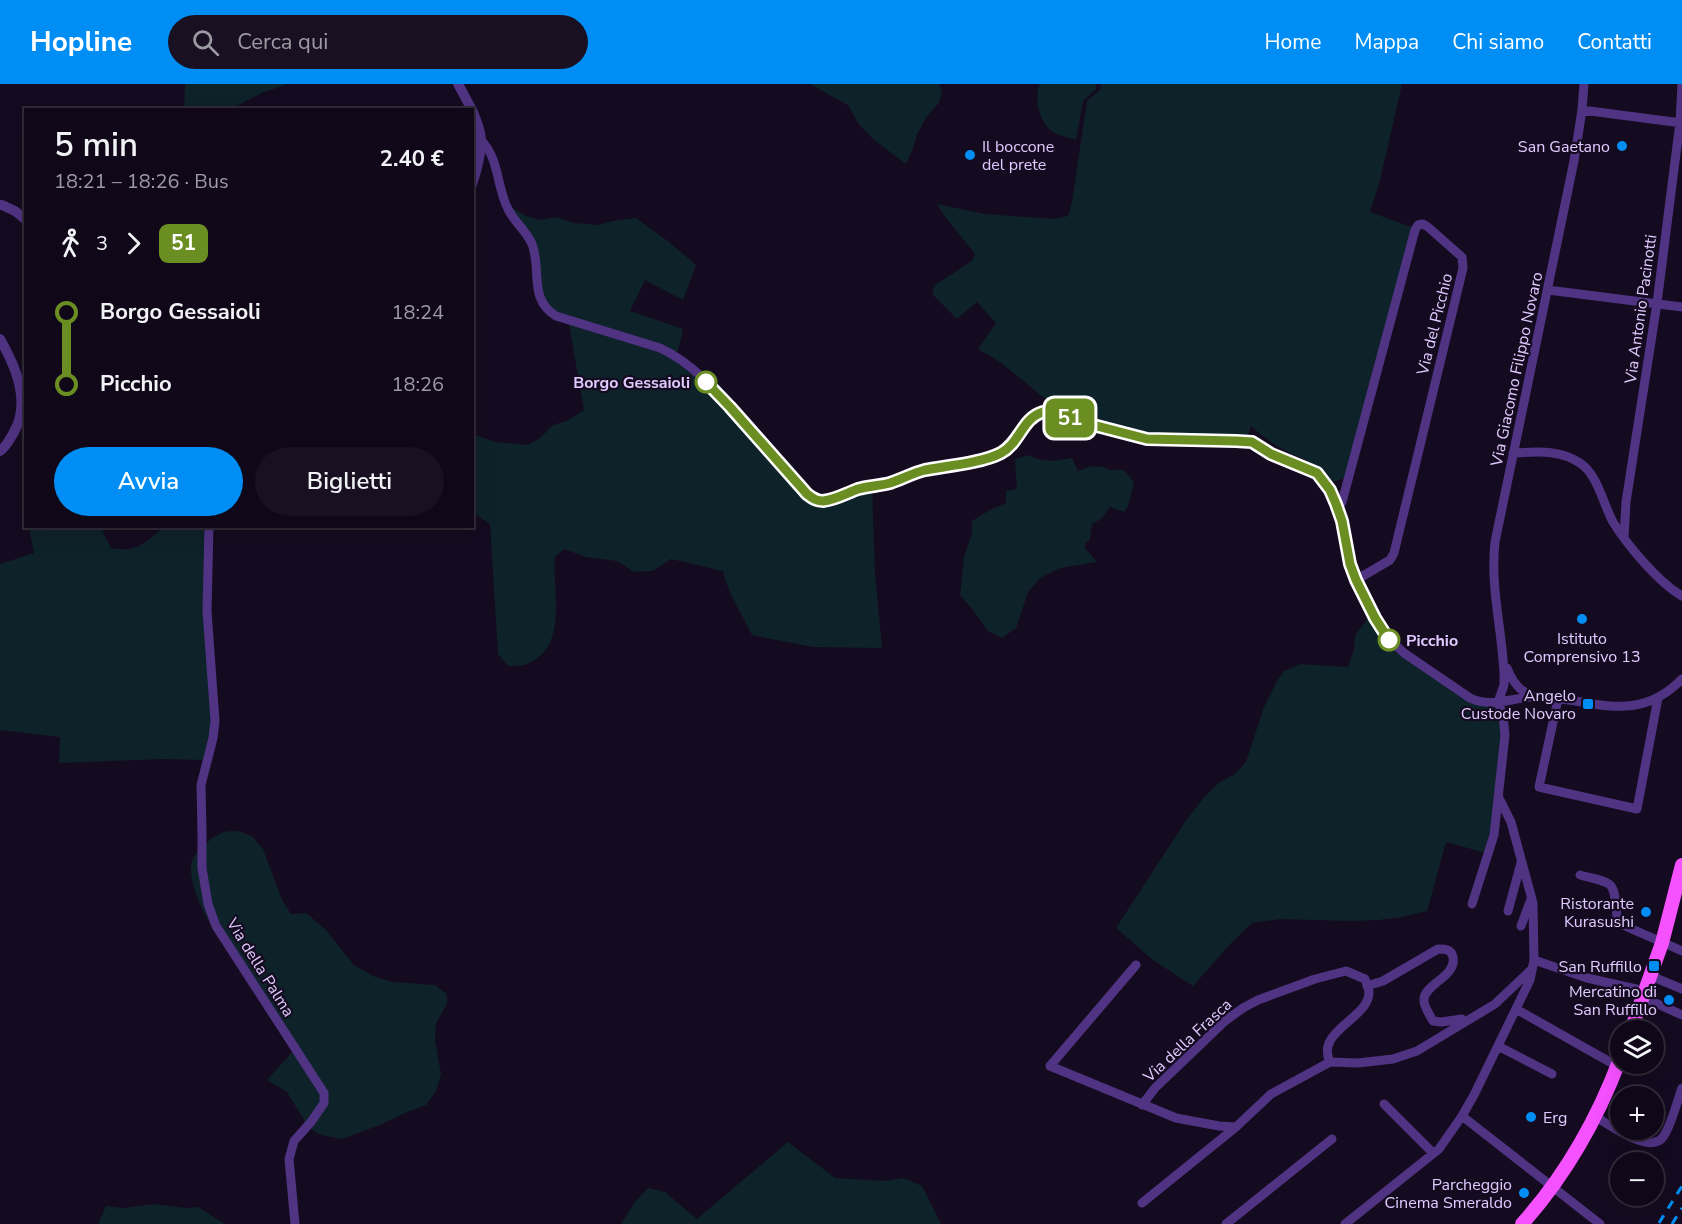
<!DOCTYPE html>
<html lang="it">
<meta charset="utf-8">
<style>
body{margin:0;font-family:"Nunito Sans",sans-serif;background:#191121;color:#f1f3f6;height:100vh;display:flex;flex-direction:column;font-size:22px;white-space:nowrap}
*{box-sizing:border-box;margin:0}
p{font-size:20px;color:#9c9aa2}
.icon{flex:none;width:33px;height:33px;fill:none;stroke:currentColor;stroke-width:2;stroke-linecap:round;stroke-linejoin:round}
.map{position:relative;flex:1;overflow:hidden}
.details{position:absolute;left:24px;top:24px;width:450px;height:420px;display:flex;flex-direction:column;background:#100818;border-radius:0px;box-shadow:0 6px 24px #0002,0 0 0 2px #302937}
.details>*{flex:none}
.badge{padding:0 12px;border-radius:9px;font-size:21px;line-height:39px}
.tools{position:absolute;left:1610px;top:936px;display:grid;gap:12px}
.tools a{display:grid;place-items:center;width:54px;height:54px;border-radius:50%;background:#100818;box-shadow:0 6px 24px #0002,0 0 0 2px #302937;font-size:30px}
.map>.badge{position:absolute;translate:-50% -50%;box-shadow:0 0 0 3px #fff}
.legs{display:flex;align-items:center;gap:9px;height:66px;padding:0 30px;font-size:20px}
.legs p{margin-inline-start:auto}
.head{display:flex;align-items:center;justify-content:space-between;height:102px;padding:0 30px}
h1{font-size:33px;font-weight:600;line-height:45px}
.button{display:flex;gap:12px;margin-top:auto;padding:12px 30px}
.button a{flex:1;height:69px;border-radius:36px;background:#008ef5;color:#fff;font-size:24px;font-weight:600;line-height:69px;text-align:center}
.button a+a{background:#191121;color:#f1f3f6}
ul{padding:0 30px;list-style:none}
li{display:flex;align-items:center;gap:21px;height:72px;font-size:22px}
li i{display:grid;place-items:center;width:9px;height:100%;margin:0 8px;background:currentColor}
li i::after{content:'';width:15px;height:15px;margin:-8px;border:4px solid;border-radius:50%;background:#100818}
li p{margin-inline-start:auto}
li:first-child i{background:linear-gradient(#0000 50%,currentColor 0)}
li:last-child i{background:linear-gradient(currentColor 50%,#0000 0)}
header{display:flex;align-items:center;gap:36px;box-sizing:border-box;height:84px;padding:0 30px;background:#008ef5;color:#fff}
header strong{font-size:28px}
nav{display:flex;gap:33px;margin-inline-start:auto;font-size:21px}
.search{width:420px;height:54px;background:#191121;display:flex;align-items:center;gap:15px;box-sizing:border-box;padding:0 21px;border-radius:33px;color:#9c9aa2;font-size:22px}
.map>svg:first-child{display:block}
</style>
<header>
<strong>Hopline</strong>
<div class="search"><svg class="icon" aria-label="search" viewBox="0 0 24 24"><circle cx="10" cy="10" r="6"/><path d="M15 15l6 6"/></svg>Cerca qui</div>
<nav><a>Home</a><a>Mappa</a><a>Chi siamo</a><a>Contatti</a></nav>
</header>
<div class="map">
<svg width="1682" height="1140" viewBox="0 0 1682 1140">
<rect width="100%" height="100%" fill="#150b20"/>
<path fill="#0e222a" d="M 185,0 L 287,0 L 262,9 L 231,25 L 184,25 Z
M 810,0 L 939,0 L 942,7 L 939,19 L 927,32 L 917,50 L 912,67 L 906,80 L 873,55 L 858,39 L 848,21 Z
M 1040,0 L 1096,0 L 1096,5 L 1083,17 L 1076,56 C 1069,54 1060,52 1053,48 C 1040,40 1033,13 1040,0 Z
M 1101,0 L 1402,0 L 1380,96 L 1370,128 L 1414,144 L 1347,393 L 1333,398 C 1320,381 1309,378 1290,369 C 1276,362 1263,353 1251,342 L 1247,353 L 1207,354 L 1152,353 L 1096,339 L 1058,325 L 1000,278 L 978,265 L 996,239 L 977,218 L 957,235 L 932,210 L 935,201 L 972,177 L 975,170 L 943,130 L 937,120 L 985,130 L 1054,135 L 1068,132 L 1072,118 L 1087,17 L 1100,6 Z
M 512,124 L 526,132 L 541,136 L 556,133 L 574,139 L 599,141 L 612,137 L 636,134 L 669,158 L 696,181 L 683,216 L 645,196 L 630,227 L 683,245 L 680,259 L 676,271 L 546,226 L 536,175 Z
M 569,240 L 668,271 L 702,294 L 804,402 L 818,413 L 830,417 L 872,402 L 875,489 L 882,564 L 813,563 L 752,551 C 742,529 728,511 723,487 L 671,475 L 653,487 L 634,488 L 617,477 L 586,473 L 564,465 L 555,473 C 552,508 569,563 527,580 C 522,582 514,582 508,582 L 498,570 L 490,440 L 473,429 L 472,350 L 496,358 L 528,361 L 540,354 L 553,341 L 567,337 L 584,326 Z
M 1029,371 C 1043,379 1057,377 1072,374 L 1078,387 L 1092,382 L 1103,383 L 1110,386 L 1124,386 L 1134,398 L 1128,422 L 1124,428 L 1110,423 L 1101,435 L 1092,440 L 1090,455 L 1085,460 L 1085,464 L 1097,478 L 1060,484 L 1040,494 L 1028,508 L 1016,544 L 1002,554 L 988,547 L 973,526 L 960,511 L 964,473 L 972,450 L 972,437 L 990,426 L 1006,419 L 1006,407 L 1017,405 L 1015,375 Z
M 29,443 L 103,443 L 103,448 L 111,464 C 141,469 144,457 165,443 L 209,443 L 212,601 L 210,655 L 204,676 L 162,675 L 59,679 L 60,653 L 0,646 L 0,480 L 34,469 Z
M 1367,535 L 1446,602 L 1482,620 L 1506,628 L 1501,684 L 1486,769 L 1446,758 L 1427,827 L 1402,833 L 1378,836 L 1352,837 L 1280,835 L 1252,839 L 1232,858 L 1193,902 L 1153,876 L 1116,844 L 1185,738 L 1205,712 L 1220,698 L 1235,690 L 1246,678 L 1264,623 L 1277,597 L 1284,587 L 1300,580 L 1348,583 L 1354,566 L 1355,552 Z
M 239,747 L 253,753 L 263,765 L 282,816 L 291,830 L 306,829 L 325,845 L 354,881 L 373,892 L 392,898 L 435,901 L 447,910 L 447,920 L 436,939 L 435,957 L 441,990 L 436,1007 L 426,1021 L 407,1028 L 380,1041 L 342,1055 L 321,1051 L 309,1044 L 287,1008 L 267,996 L 286,975 L 294,965 C 273,938 255,910 237,881 C 219,854 190,816 191,782 C 191,769 213,751 225,748 C 229,747 235,747 239,747 Z
M 788,1058 L 835,1094 L 885,1097 L 904,1094 L 922,1102 L 941,1140 L 621,1140 L 635,1118 L 648,1104 L 665,1108 L 697,1135 Z
M 155,1120 L 186,1124 L 198,1123 L 225,1140 L 98,1140 L 106,1122 L 123,1124 Z"/>
<g fill="none" stroke-linecap="round" stroke-linejoin="round">
<path stroke="#503382" stroke-width="9" d="M 1582,26 L 1682,39
M 481,56 C 500,76 496,102 508,125 C 514,138 526,146 532,160 C 542,186 528,215 556,232 L 660,264 C 695,280 720,311 745,340 C 766,363 786,386 807,410 C 812,413 816,417 823,417 C 835,417 847,409 858,405 C 868,402 880,401 890,399 C 902,395 913,389 925,386 C 947,382 982,379 1001,369 C 1020,359 1022,334 1043,329 L 1147,355 L 1236,357 L 1253,359 L 1271,370 L 1317,389 L 1331,406 L 1336,420 L 1342,437 L 1350,480 L 1375,534 L 1386,552 L 1404,569 L 1470,614 C 1491,624 1511,614 1533,613 C 1590,612 1634,644 1682,595
M 1548,206 L 1682,223
M 1513,369 C 1536,368 1559,365 1580,379 C 1598,391 1603,420 1613,438 C 1627,461 1659,499 1682,512
M 1338,424 L 1342,418 L 1415,146 L 1418,141 L 1423,140 L 1428,143 L 1462,173 L 1463,184 L 1394,469 L 1390,476 L 1356,496
M 209,442 L 207,527 L 215,637 L 213,654 L 201,701 L 202,748 L 202,784 L 208,820 L 216,842 L 324,1009 L 324,1019 L 311,1038 L 294,1057 L 289,1075 L 295,1140
M 1624,454 L 1626,418 L 1657,219 L 1680,38 L 1682,0
M 1507,584 C 1512,597 1519,608 1533,612
M 1558,615 L 1539,703 L 1637,725 L 1658,614
M 1498,618 L 1504,601 L 1504,590 C 1502,545 1490,503 1495,458 L 1574,77 L 1582,26 L 1584,0
M 1580,791 C 1616,800 1613,796 1617,832 L 1619,836 L 1625,842 L 1682,867
M 1472,820 L 1494,751 L 1505,651 L 1503,631 L 1498,618
M 1508,827 L 1521,779
M 1521,842 L 1531,815
M 1534,876 L 1587,894 L 1636,905 L 1651,917 L 1682,931
M 1136,881 L 1050,982 L 1176,1034 L 1219,1042 L 1236,1043
M 1651,892 L 1682,905
M 1367,902 L 1383,897 L 1438,865 C 1445,865 1451,865 1453,873 C 1457,892 1425,900 1424,915 C 1423,922 1430,931 1433,937 L 1441,938 L 1462,935 L 1464,938
M 1516,925 L 1617,982
M 1498,962 L 1552,990
M 1384,1020 L 1433,1069
M 1142,1021 L 1155,1004 L 1225,937 L 1243,924 L 1258,916 L 1315,895 L 1346,887 L 1365,895 C 1366,899 1369,904 1369,909 C 1368,935 1315,947 1330,978
M 1462,1032 L 1600,1140
M 1596,1033 C 1610,1041 1650,1071 1663,1053 C 1671,1043 1677,1017 1682,1004
M 1142,1119 L 1236,1043 L 1271,1010 L 1330,978 L 1358,979 L 1393,975 L 1417,967 L 1495,920 L 1532,885
M 1226,1140 L 1332,1055
M 1345,1140 L 1439,1065 L 1462,1032 L 1474,1011 L 1530,896 L 1534,876 L 1533,819 L 1511,738 L 1499,714"/>
<path stroke="#503382" stroke-width="10" d="M 458,0 L 472,26
M 472,26 C 476,35 480,45 481,55 C 481,69 477,86 472,100
M 0,121 L 2,121 L 15,127 L 26,136
M 0,255 C 16,283 31,318 14,348 C 10,355 7,362 0,367"/>
<path stroke="#f651ff" stroke-width="14" d="M 1631,946 L 1662,859 L 1682,781
M 1522,1140 C 1566,1091 1597,1036 1620,975"/>
<path stroke="#008ef5" stroke-width="3" stroke-dasharray="9 8" stroke-linecap="butt" d="M 1659,1139 L 1682,1102
M 1672,1140 L 1682,1124"/>
</g>
<g fill="none" stroke-linecap="round" stroke-linejoin="round">
<g stroke="#fff" stroke-width="14">
<path id="line-1" d="M 706,298 L 730,323 L 807,410 C 812,414 816,417 823,417 C 835,416 847,409 858,405 C 868,402 879,402 890,399 C 902,395 913,389 925,386 C 946,382 982,379 1001,369 C 1020,359 1022,334 1043,328 L 1147,355 L 1236,357 L 1252,358 L 1271,370 L 1317,389 L 1330,406 L 1336,420 L 1342,437 L 1350,480 L 1356,496 L 1375,534 L 1389,556"/>
</g>
<use href="#line-1" stroke="#6b8e23" stroke-width="9"/>
</g>
<g fill="#008ef5" stroke="#150b20" stroke-width="2">
<circle cx="1622" cy="62" r="6"/>
<circle cx="970" cy="71" r="6"/>
<circle cx="1582" cy="535" r="6"/>
<rect x="1582" y="614" width="12" height="12" rx="3"/>
<circle cx="1646" cy="828" r="6"/>
<rect x="1648" y="876" width="12" height="12" rx="3"/>
<circle cx="1669" cy="916" r="6"/>
<circle cx="1531" cy="1033" r="6"/>
<circle cx="1524" cy="1109" r="6"/>
</g>
<g fill="#fff" stroke="#6b8e23" stroke-width="3">
<circle cx="706" cy="298" r="10"/>
<circle cx="1389" cy="556" r="10"/>
</g>
<g text-anchor="middle" stroke-width="4.5" stroke-linejoin="round" paint-order="stroke">
<g font-size="16" fill="#e1caff" stroke="#150b20" text-anchor="end">
<text x="982" y="68" text-anchor="start">Il boccone<tspan x="982" dy="18">del prete</tspan></text>
<text x="1610" y="68">San Gaetano</text>
<text x="1582" y="560" text-anchor="middle">Istituto<tspan x="1582" dy="18">Comprensivo 13</tspan></text>
<text x="1576" y="617">Angelo<tspan x="1576" dy="18">Custode Novaro</tspan></text>
<text x="1634" y="825">Ristorante<tspan x="1634" dy="18">Kurasushi</tspan></text>
<text x="1642" y="888">San Ruffillo</text>
<text x="1657" y="913">Mercatino di<tspan x="1657" dy="18">San Ruffillo</tspan></text>
<text x="1543" y="1039" text-anchor="start">Erg</text>
<text x="1512" y="1106">Parcheggio<tspan x="1512" dy="18">Cinema Smeraldo</tspan></text>
</g>
<g font-size="16" fill="#e1caff" stroke="#150b20">
<text transform="translate(1640 225) rotate(-82)" y="6">Via Antonio Pacinotti</text>
<text transform="translate(1434 240) rotate(-76)" y="6">Via del Picchio</text>
<text transform="translate(1516 285) rotate(-78)" y="6">Via Giacomo Filippo Novaro</text>
<text transform="translate(261 883) rotate(58)" y="6">Via della Palma</text>
<text transform="translate(1187 956) rotate(-43)" y="6">Via della Frasca</text>
</g>
<g font-size="16" font-weight="bold" fill="#e1caff" stroke="#150b20" text-anchor="end">
<text x="690" y="304">Borgo Gessaioli</text>
<text x="1406" y="562" text-anchor="start">Picchio</text>
</g>
</g>
</svg>
<div class="tools">
<a><svg class="icon" aria-label="layers" viewBox="0 0 24 24"><path d="M12 4l9 5-9 5-9-5zM3 14l9 5 9-5"/></svg></a>
<a>+</a>
<a>−</a>
</div>
<b class="badge" style="left:1070px;top:334px;background:#6b8e23;color:#fff">51</b>
<section class="details">
<div class="head"><div><h1>5 min</h1><p>18:21 – 18:26 · Bus</p></div><b>2.40 €</b></div>
<div class="legs"><svg class="icon" aria-label="walk" viewBox="0 0 24 24"><circle cx="13" cy="4" r="2"/><path d="M13 8l-2 6 4 7M11 14l-3 7M7 12l3-4h3l4 4"/></svg>3<svg class="icon" aria-label="forward" viewBox="0 0 24 24"><path d="M9 5l7 7-7 7"/></svg><b class="badge" style="background:#6b8e23;color:#fff">51</b></div>
<ul>
<li><i style="color:#6b8e23"></i><b>Borgo Gessaioli</b><p>18:24</p></li>
<li><i style="color:#6b8e23"></i><b>Picchio</b><p>18:26</p></li>
</ul>
<div class="button"><a>Avvia</a><a>Biglietti</a></div>
</section>
</div>
